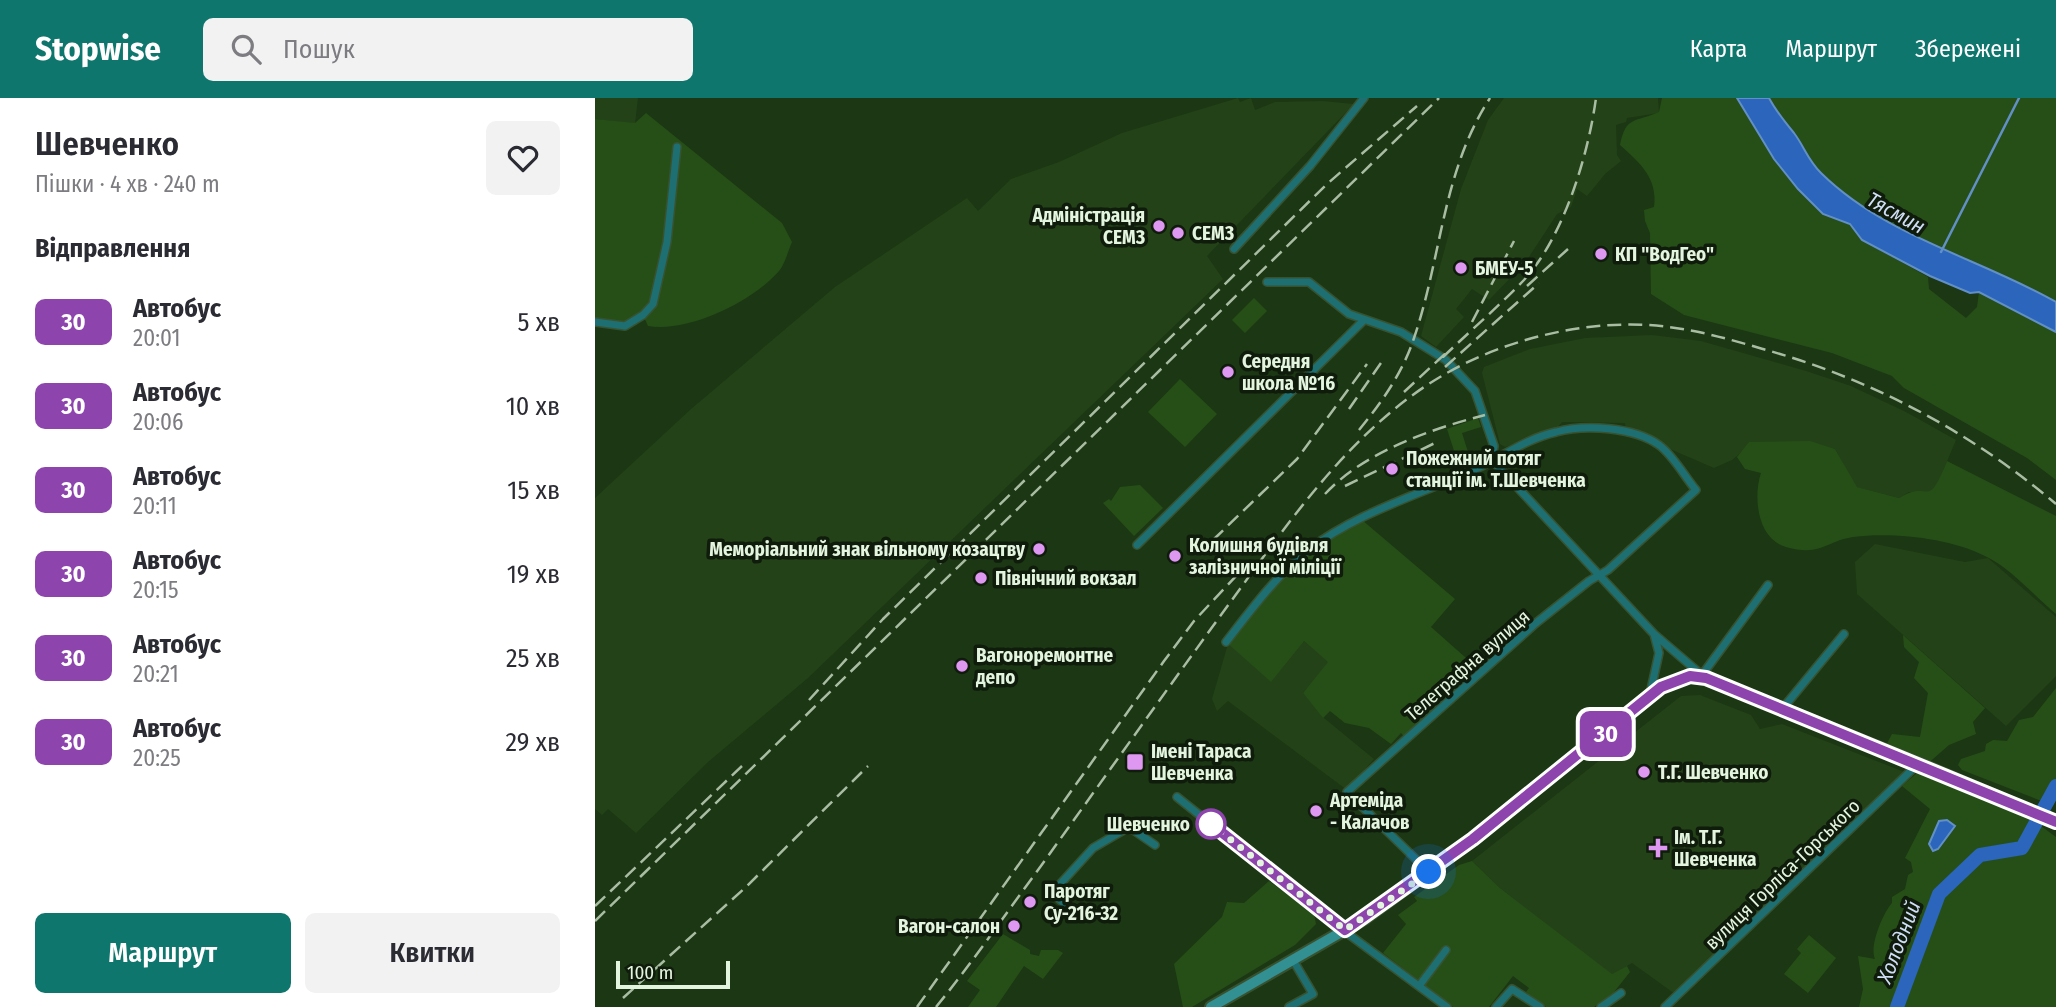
<!DOCTYPE html>
<html lang="uk">
<meta charset="utf-8">
<style>
body{margin:0;font-family:"Fira Sans Condensed",sans-serif;background:#f2f2f3;color:#2b2b33;height:100vh;display:flex;flex-direction:column;font-size:26px;white-space:nowrap}
*{box-sizing:border-box;margin:0}
p{font-size:23px;color:#7c7c81}
.icon{flex:none;width:38px;height:38px;fill:none;stroke:currentColor;stroke-width:2;stroke-linecap:round;stroke-linejoin:round}
.map{position:relative;flex:1;overflow:hidden}
.sheet{display:flex;flex-direction:column;background:#fff;width:595px}
.sheet>*{flex:none}
.badge{padding:0 14px;border-radius:10px;font-size:24px;line-height:46px}
.scale{position:absolute;left:21px;bottom:18px;width:114px;box-sizing:border-box;padding-left:7px;border:4px solid #e4f5df;border-top:0;font-size:19px;line-height:24px;white-space:nowrap;color:#e4f5df;-webkit-text-stroke:5px #0f1b0b;paint-order:stroke}
.you{position:absolute;width:35px;height:35px;margin:-18px;border:5px solid #fff;border-radius:50%;background:#1a73e8;box-shadow:0 0 0 10px #1a73e833}
.map>.badge{position:absolute;translate:-50% -50%;box-shadow:0 0 0 4px #fff}
h2{padding:0 35px;font-size:26px;line-height:63px}
.round{display:grid;place-items:center;flex:none;width:74px;height:74px;border-radius:10px;background:#f2f2f3}
.overview{display:flex;align-items:center;justify-content:space-between;height:119px;padding:0 35px}
h1{font-size:33px;font-weight:600;line-height:52px}
.primary-button{display:flex;gap:14px;margin-top:auto;padding:14px 35px}
.primary-button a{flex:1;height:80px;border-radius:10px;background:#0f766e;color:#fff;font-size:28px;font-weight:600;line-height:80px;text-align:center}
.primary-button a+a{background:#f2f2f3;color:#2b2b33}
ul{padding:0;list-style:none}
li{display:flex;align-items:center;gap:21px;height:84px;padding:0 35px}
li div{flex:1}
li b{display:block;font-size:26px}
li em{font-style:normal}
li .badge{min-width:77px;font-weight:700;text-align:center}
header{display:flex;align-items:center;gap:42px;box-sizing:border-box;height:98px;padding:0 35px;background:#0f766e;color:#fff}
header strong{font-size:33px}
nav{display:flex;gap:38px;margin-inline-start:auto;font-size:24px}
.search{width:490px;height:63px;background:#f2f2f3;display:flex;align-items:center;gap:18px;box-sizing:border-box;padding:0 24px;border-radius:10px;color:#7c7c81;font-size:26px}
main{display:flex;flex:1;min-height:0}
.map>svg:first-child{display:block}
</style>
<header>
<strong>Stopwise</strong>
<div class="search"><svg class="icon" aria-label="search" viewBox="0 0 24 24"><circle cx="10" cy="10" r="6"/><path d="M15 15l6 6"/></svg>Пошук</div>
<nav><a>Карта</a><a>Маршрут</a><a>Збережені</a></nav>
</header>
<main>
<section class="sheet">
<div class="overview"><div><h1>Шевченко</h1><p>Пішки · 4 хв · 240 m</p></div><a class="round"><svg class="icon" aria-label="heart" viewBox="0 0 24 24"><path d="M12 20l-8-8c-3-5 5-10 8-4 3-6 11-1 8 4z"/></svg></a></div>
<h2>Відправлення</h2>
<ul>
<li><span class="badge" style="background:#8e44ad;color:#fff">30</span><div><b>Автобус</b><p>20:01</p></div><em>5 хв</em></li>
<li><span class="badge" style="background:#8e44ad;color:#fff">30</span><div><b>Автобус</b><p>20:06</p></div><em>10 хв</em></li>
<li><span class="badge" style="background:#8e44ad;color:#fff">30</span><div><b>Автобус</b><p>20:11</p></div><em>15 хв</em></li>
<li><span class="badge" style="background:#8e44ad;color:#fff">30</span><div><b>Автобус</b><p>20:15</p></div><em>19 хв</em></li>
<li><span class="badge" style="background:#8e44ad;color:#fff">30</span><div><b>Автобус</b><p>20:21</p></div><em>25 хв</em></li>
<li><span class="badge" style="background:#8e44ad;color:#fff">30</span><div><b>Автобус</b><p>20:25</p></div><em>29 хв</em></li>
</ul>
<div class="primary-button"><a>Маршрут</a><a>Квитки</a></div>
</section>
<div class="map">
<svg width="1461" height="909" viewBox="0 0 1461 909">
<rect width="100%" height="100%" fill="#1c3713"/>
<path fill="#234218" d="M 0,0 L 43,0 L 40,26 L 0,21 Z
M 643,0 L 645,4 L 656,0 L 660,12 L 680,4 L 728,3 L 759,6 L 612,158 L 628,181 L 213,580 L 113,664 L 41,735 L 13,711 L 7,717 L 0,711 L 0,400 L 96,311 L 240,189 L 372,100 L 383,113 L 416,81 L 464,64 L 527,35 Z
M 909,0 L 1063,0 L 1064,15 L 1032,20 L 1031,24 L 1021,27 L 1022,57 L 1026,63 L 1010,76 L 992,98 L 982,91 L 976,109 L 962,116 L 932,162 L 925,159 L 921,166 L 925,170 L 894,202 L 877,191 L 861,211 L 869,219 L 841,249 L 826,238 L 866,91 L 893,22 Z
M 1057,237 L 1106,243 L 1211,273 L 1256,288 L 1311,314 L 1361,342 L 1340,392 L 1334,395 L 1314,394 L 1304,400 L 1261,389 L 1240,351 L 1153,349 L 1137,362 L 1119,370 L 1031,332 L 1030,325 L 967,324 L 960,333 L 910,349 L 905,346 L 887,275 L 889,269 L 935,251 L 990,240 Z
M 1280,446 L 1370,464 L 1393,460 L 1461,519 L 1461,578 L 1411,628 L 1262,496 L 1260,464 Z
M 709,543 L 734,564 L 708,595 L 729,620 L 779,661 L 752,692 L 633,603 L 622,613 L 617,601 L 633,546 Z
M 1105,597 L 1156,617 L 1165,631 L 1187,626 L 1312,675 L 1080,896 L 1037,865 L 1017,877 L 905,790 L 877,763 L 1086,598 Z"/>
<path fill="#264f17" d="M 1067,0 L 1142,0 L 1179,61 L 1203,91 L 1228,116 L 1255,126 L 1267,142 L 1333,179 L 1334,191 L 1371,220 L 1382,209 L 1384,194 L 1461,234 L 1461,382 L 1432,360 L 1309,290 L 1297,278 L 1237,255 L 1089,217 L 1056,196 L 1055,135 L 1050,123 L 1049,112 L 1059,109 C 1063,80 1045,65 1025,47 C 1031,17 1040,25 1064,14 Z
M 1174,0 L 1461,0 L 1461,204 C 1384,160 1291,139 1226,75 C 1212,61 1209,48 1199,35 C 1189,23 1181,13 1174,0 Z
M 51,15 L 187,125 L 197,144 C 193,153 190,166 184,173 C 157,204 93,235 53,228 L 48,217 L 30,228 L 0,224 L 0,21 L 40,25 Z
M 659,200 L 672,213 L 650,235 L 637,222 Z
M 585,281 L 622,316 L 590,349 L 553,314 Z
M 883,320 L 886,329 L 867,335 L 873,354 L 880,352 L 883,362 L 864,368 L 852,331 Z
M 1215,343 L 1240,351 L 1262,389 L 1304,400 C 1336,380 1331,415 1352,363 L 1461,418 L 1461,516 C 1438,497 1417,471 1390,458 C 1354,440 1298,434 1258,439 C 1231,443 1226,459 1191,449 C 1162,441 1158,398 1166,375 L 1150,371 L 1142,359 L 1154,344 Z
M 545,387 L 568,410 L 539,438 L 508,405 L 514,401 L 516,403 L 525,389 Z
M 767,422 L 860,501 L 836,529 L 888,575 L 812,642 L 806,635 L 796,646 L 774,630 L 750,625 L 735,613 L 728,620 L 708,595 L 733,564 L 709,543 L 676,584 L 631,544 L 668,496 L 715,452 Z
M 1308,537 L 1390,610 L 1378,624 L 1381,636 L 1354,647 L 1330,668 L 1289,651 L 1297,636 L 1325,639 L 1333,595 L 1319,580 L 1324,564 L 1309,549 Z
M 1461,590 L 1461,688 L 1454,701 L 1449,704 L 1367,672 L 1363,667 L 1366,661 L 1390,653 L 1391,646 L 1398,642 L 1412,643 L 1424,622 L 1438,619 Z
M 1322,675 L 1432,718 L 1461,739 L 1461,909 L 1264,909 L 1268,891 L 1263,858 L 1280,861 C 1274,848 1288,815 1297,805 L 1297,799 L 1310,791 L 1313,777 L 1318,774 L 1316,764 L 1310,760 L 1335,711 L 1307,688 Z
M 877,763 L 905,790 L 1017,876 L 1032,868 L 1035,874 L 1019,894 L 999,909 L 951,909 L 931,894 L 934,890 L 918,878 L 894,909 L 858,909 L 788,855 L 811,826 L 803,817 L 822,803 L 819,799 L 864,767 Z
M 674,783 L 719,816 L 721,826 L 700,847 L 597,909 L 588,909 L 579,866 L 627,819 L 632,804 L 649,805 Z
M 408,836 L 435,852 L 435,856 L 444,858 L 446,852 L 463,852 L 468,855 L 448,881 L 429,868 L 401,909 L 373,909 L 385,892 L 372,883 Z
M 1214,837 L 1241,860 L 1213,895 L 1189,876 L 1206,855 L 1202,851 Z"/>
<path fill="#2b65bc" stroke="#6290c6" stroke-width="2" d="M 1142,0 L 1174,0 C 1181,13 1189,23 1199,35 C 1209,48 1212,61 1226,75 C 1291,139 1384,160 1461,204 L 1461,234 L 1384,194 L 1375,195 L 1335,178 L 1267,142 L 1255,126 L 1228,116 L 1203,91 L 1179,61 Z
M 1352,722 L 1360,728 L 1343,751 L 1338,753 L 1334,746 L 1344,723 Z"/>
<g fill="none" stroke-linecap="round" stroke-linejoin="round">
<path stroke="#6290c6" stroke-width="2.5" d="M 1346,154 L 1424,0"/>
<path stroke="#2b65bc" stroke-width="14" d="M 1302,909 L 1344,796 L 1385,757 L 1427,750 L 1461,688"/>
<g stroke="#385230" stroke-width="10">
<path id="minor" d="M 639,151 L 715,68 L 769,0
M 672,184 L 714,184 L 754,216 L 806,234 L 851,262 L 880,293 L 899,348 L 897,362 L 1059,536 L 1108,578
M 0,224 L 30,228 L 48,217 L 58,206 L 72,144 L 82,49
M 542,447 L 769,222
M 631,544 C 656,512 680,479 712,453 C 765,412 829,396 889,367 C 913,355 934,340 961,334 C 990,326 1039,329 1064,347 C 1078,357 1090,379 1101,392 L 1013,472 L 994,483 L 941,525 L 752,694 L 834,774
M 1107,577 L 1173,487
M 1055,596 L 1064,555 L 1059,536
M 1188,610 L 1249,536
M 582,699 L 756,838 L 852,909
M 476,811 L 457,795 L 498,750 L 534,729 L 560,747
M 824,888 L 851,852
M 694,909 L 718,896 L 698,862
M 901,909 L 917,891 L 945,909
M 1006,909 L 1026,895
M 1070,909 L 1324,665"/>
</g>
<g stroke="#385230" stroke-width="14">
<path id="secondary" d="M 616,909 L 769,821 L 878,741 L 1066,589 L 1095,578 L 1111,580 L 1330,668 L 1461,724"/>
</g>
<use href="#minor" stroke="#1d6f72" stroke-width="7"/>
<use href="#secondary" stroke="#328f92" stroke-width="10"/>
<path stroke="#a9bda3" stroke-width="2.5" stroke-dasharray="14 7" stroke-linecap="butt" d="M 932,188 L 973,151
M 877,224 L 919,143
M 848,259 C 874,234 903,209 929,182 C 969,138 993,58 1001,0
M 850,269 L 944,185
M 809,294 L 852,254
M 754,311 L 788,262
M 764,332 C 787,304 808,274 819,240 C 847,158 847,74 895,0
M 750,388 L 840,345
M 730,396 C 769,354 836,331 890,317
M 618,442 L 702,361 L 772,266
M 214,602 L 288,521 L 732,86 L 822,8
M 0,808 L 147,668
M 0,823 L 844,0
M 28,900 L 151,789 L 273,668
M 322,909 L 569,563 L 599,523 L 655,463
M 341,909 C 377,865 409,818 443,772 C 507,683 570,594 634,506 C 694,424 756,332 845,279 C 910,240 998,219 1074,229 C 1106,233 1137,242 1168,251 C 1276,281 1376,334 1461,406"/>
</g>
<g fill="none" stroke-linecap="round" stroke-linejoin="round">
<g stroke="#fff" stroke-width="16">
<path id="line" d="M 615,725 L 750,832 L 878,741 L 1066,589 L 1095,578 L 1111,580 L 1461,724"/>
</g>
<use href="#line" stroke="#8e44ad" stroke-width="10"/>
<path stroke="#e4f5df" stroke-width="7" stroke-dasharray="0 12.6" d="M 616,726 L 750,832 L 834,774"/>
</g>
<g fill="#de98f2" stroke="#0f1b0b" stroke-width="2.5">
<circle cx="564" cy="128" r="7"/>
<circle cx="583" cy="135" r="7"/>
<circle cx="1006" cy="156" r="7"/>
<circle cx="866" cy="170" r="7"/>
<circle cx="633" cy="274" r="7"/>
<circle cx="797" cy="371" r="7"/>
<circle cx="444" cy="451" r="7"/>
<circle cx="580" cy="458" r="7"/>
<circle cx="386" cy="480" r="7"/>
<circle cx="367" cy="568" r="7"/>
<rect x="531" y="655" width="18" height="18" rx="3.5"/>
<circle cx="1049" cy="674" r="7"/>
<circle cx="721" cy="713" r="7"/>
<path d="M1059.5 739.5h7v7h7v7h-7v7h-7v-7h-7v-7h7z"/>
<circle cx="435" cy="804" r="7"/>
<circle cx="419" cy="828" r="7"/>
</g>
<circle fill="#fff" stroke="#8e44ad" stroke-width="3.5" cx="616" cy="726" r="14"/>
<g text-anchor="middle" stroke-width="7" stroke-linejoin="round" paint-order="stroke">
<g font-size="19" font-weight="bold" fill="#e4f5df" stroke="#0f1b0b" text-anchor="start">
<text x="550" y="124" text-anchor="end">Адміністрація<tspan x="550" dy="22">СЕМЗ</tspan></text>
<text x="597" y="142">СЕМЗ</text>
<text x="1020" y="163">КП "ВодГео"</text>
<text x="880" y="177">БМЕУ-5</text>
<text x="647" y="270">Середня<tspan x="647" dy="22">школа №16</tspan></text>
<text x="811" y="367">Пожежний потяг<tspan x="811" dy="22">станції ім. Т.Шевченка</tspan></text>
<text x="594" y="454">Колишня будівля<tspan x="594" dy="22">залізничної міліції</tspan></text>
<text x="430" y="458" text-anchor="end">Меморіальний знак вільному козацтву</text>
<text x="400" y="487">Північний вокзал</text>
<text x="381" y="564">Вагоноремонтне<tspan x="381" dy="22">депо</tspan></text>
<text x="556" y="660">Імені Тараса<tspan x="556" dy="22">Шевченка</tspan></text>
<text x="1063" y="681">Т.Г. Шевченко</text>
<text x="735" y="709">Артеміда<tspan x="735" dy="22">- Калачов</tspan></text>
<text x="1079" y="746">Ім. Т.Г.<tspan x="1079" dy="22">Шевченка</tspan></text>
<text x="449" y="800">Паротяг<tspan x="449" dy="22">Су-216-32</tspan></text>
<text x="405" y="835" text-anchor="end">Вагон-салон</text>
</g>
<g font-size="19" fill="#e4f5df" stroke="#0f1b0b">
<text transform="translate(872 567) rotate(-41)" y="7">Телеграфна вулиця</text>
<text transform="translate(1187 776) rotate(-44)" y="7">вулиця Горліса-Горського</text>
</g>
<g font-size="19" font-weight="bold" fill="#e4f5df" stroke="#0f1b0b" text-anchor="end">
<text x="595" y="733">Шевченко</text>
</g>
<g font-size="21" font-style="italic" fill="#cfdef6" stroke="#0f1b0b">
<text transform="translate(1301 115) rotate(29)" y="7">Тясмин</text>
<text transform="translate(1304 844) rotate(-69)" y="7">Холодний</text>
</g>
</g>
</svg>
<div class="scale">100 m</div>
<div class="you" style="left:834px;top:774px"></div>
<b class="badge" style="left:1011px;top:636px;background:#8e44ad;color:#fff">30</b>
</div>
</main>
